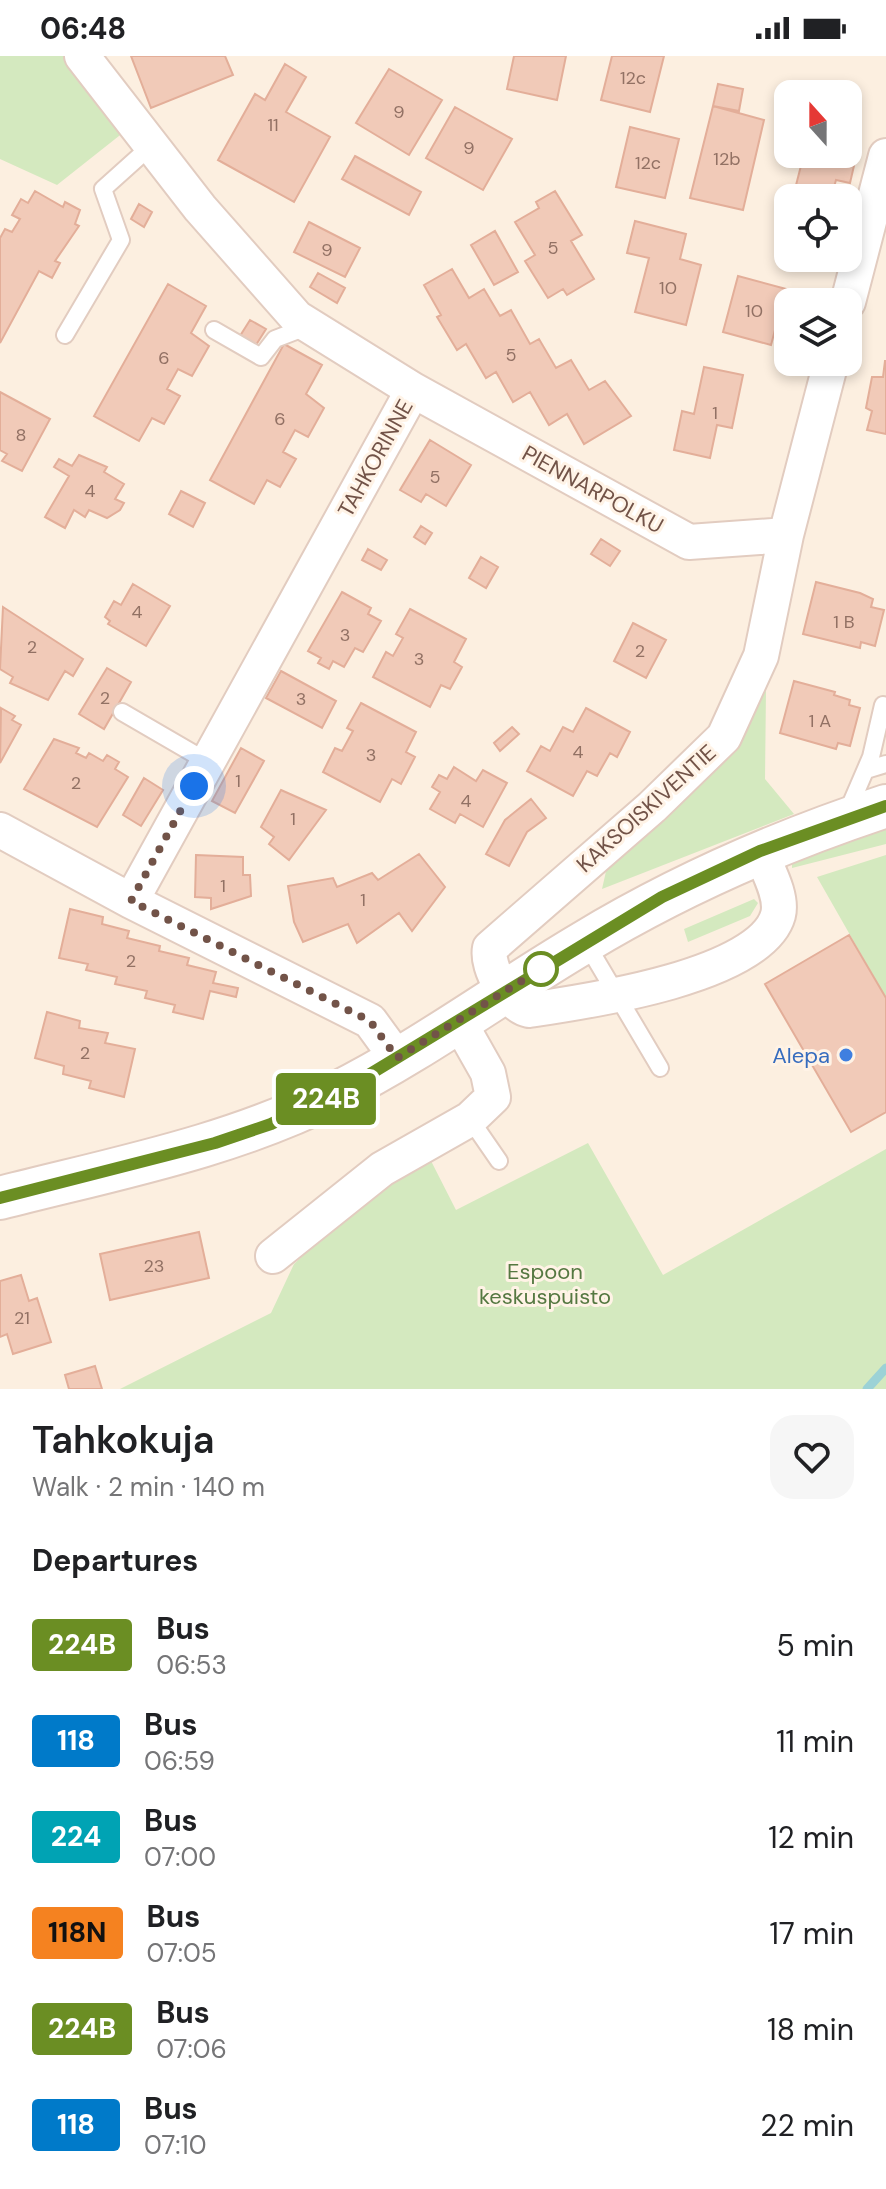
<!DOCTYPE html>
<meta charset="utf-8">
<style>
body{margin:0;font-family:"DM Sans",sans-serif;background:#f6f6f6;color:#202124;height:100vh;display:flex;flex-direction:column;font-size:30px;white-space:nowrap}
*{box-sizing:border-box;margin:0}
p{font-size:26px;color:#757577}
.icon{flex:none;width:44px;height:44px;fill:none;stroke:currentColor;stroke-width:2;stroke-linecap:round;stroke-linejoin:round}
.map{position:relative;height:1333px;overflow:hidden}
.sheet{display:flex;flex-direction:column;background:#fff;flex:1}
.sheet>*{flex:none}
.badge{padding:0 16px;border-radius:6px;font-size:28px;line-height:52px}
.needle{width:52px;rotate:339deg}
.buttons{position:absolute;left:774px;top:24px;display:grid;gap:16px}
.buttons a{display:grid;place-items:center;width:88px;height:88px;border-radius:16px;background:#fff;box-shadow:0 4px 12px #0003;font-size:40px}
.you{position:absolute;width:40px;height:40px;margin:-20px;border:6px solid #fff;border-radius:50%;background:#1a73e8;box-shadow:0 0 0 12px #1a73e833}
.map>.badge{position:absolute;translate:-50% -50%;box-shadow:0 0 0 4px #fff}
h2{padding:0 32px;font-size:30px;line-height:72px}
.round{display:grid;place-items:center;flex:none;width:84px;height:84px;border-radius:24px;background:#f6f6f6}
.summary{display:flex;align-items:center;justify-content:space-between;height:136px;padding:0 32px}
h1{font-size:38px;font-weight:600;line-height:60px}
ul{padding:0;list-style:none}
li{display:flex;align-items:center;gap:24px;height:96px;padding:0 32px}
li div{flex:1}
li b{display:block;font-size:30px}
li em{font-style:normal}
li .badge{min-width:88px;font-weight:700;text-align:center}
.status{display:flex;justify-content:space-between;align-items:center;height:56px;padding:0 40px;background:#fff;direction:ltr}
.status svg{height:22px;fill:currentColor}
.map>svg:first-child{display:block}
</style>
<div class="status"><b>06:48</b><svg viewBox="0 0 49 12"><path d="M0 12V9h3v3zM5 12V6h3v6zM10 12V3h3v9zM15 12V0h3v12zM26 1h20v11H26zM47 4h2v5h-2z"/></svg></div>
<div class="map">
<svg width="886" height="1333" viewBox="0 0 886 1333">
<rect width="100%" height="100%" fill="#fcefe0"/>
<path fill="#d4e9bf" d="M 0,0 L 74,0 L 124,76 L 57,129 L 0,103 Z
M 766,634 L 765,723 L 794,758 L 602,833 L 607,811 L 733,691 Z
M 886,765 L 886,788 L 792,812 L 792,805 Z
M 886,799 L 886,942 L 817,821 Z
M 754,843 L 758,847 L 750,860 L 688,886 L 684,873 Z
M 588,1087 L 663,1219 L 886,1093 L 886,1333 L 120,1333 L 271,1257 L 294,1208 L 365,1141 L 429,1101 L 456,1154 Z"/>
<g fill="none" stroke-linecap="round" stroke-linejoin="round">
<path stroke="#9cd2d6" stroke-width="9" d="M 867,1333 L 886,1312"/>
</g>
<path fill="#f1cab8" stroke="#e3ae99" stroke-width="2" d="M 131,0 L 225,0 L 233,19 L 151,52 Z
M 514,0 L 566,0 L 557,44 L 507,33 Z
M 612,0 L 664,0 L 650,56 L 601,44 Z
M 285,8 L 306,21 L 286,56 L 330,81 L 294,146 L 218,104 L 255,38 L 265,44 Z
M 389,13 L 442,44 L 409,99 L 356,67 Z
M 718,28 L 743,33 L 739,55 L 713,50 Z
M 713,50 L 764,64 L 743,154 L 690,142 Z
M 455,51 L 512,83 L 483,134 L 426,102 Z
M 630,71 L 679,83 L 665,142 L 616,131 Z
M 804,98 L 856,101 L 850,127 L 836,124 L 831,142 L 794,137 Z
M 355,100 L 421,136 L 409,159 L 342,123 Z
M 35,135 L 63,151 L 65,146 L 80,154 L 75,168 L 79,170 L 55,205 L 60,207 L 52,222 L 39,215 L 0,287 L 0,182 L 5,173 L 12,176 L 20,163 L 12,159 L 21,143 L 28,147 Z
M 555,135 L 582,179 L 571,185 L 594,223 L 567,239 L 563,233 L 548,242 L 525,205 L 535,199 L 515,166 L 539,152 L 536,146 Z
M 139,148 L 152,156 L 144,171 L 131,163 Z
M 635,165 L 686,178 L 680,203 L 701,209 L 686,269 L 635,256 L 649,202 L 627,197 Z
M 309,166 L 360,192 L 345,221 L 294,196 Z
M 495,175 L 518,216 L 494,229 L 471,189 Z
M 452,213 L 469,242 L 484,233 L 500,260 L 511,254 L 530,288 L 539,283 L 556,312 L 571,304 L 589,334 L 605,325 L 631,360 L 584,388 L 567,358 L 549,369 L 530,336 L 513,346 L 496,316 L 486,322 L 466,288 L 457,294 L 437,261 L 441,259 L 424,229 Z
M 318,217 L 345,232 L 337,247 L 310,231 Z
M 738,220 L 786,233 L 771,289 L 723,276 Z
M 168,228 L 206,250 L 191,277 L 209,290 L 192,320 L 178,313 L 167,333 L 180,340 L 164,368 L 152,362 L 139,385 L 94,360 Z
M 250,264 L 266,273 L 256,289 L 240,280 Z
M 284,288 L 322,309 L 306,338 L 324,352 L 308,381 L 295,374 L 283,396 L 296,403 L 280,431 L 267,424 L 254,448 L 210,424 Z
M 885,305 L 886,305 L 886,378 L 867,374 L 872,355 L 866,352 L 872,321 L 883,321 Z
M 704,311 L 743,319 L 732,372 L 717,369 L 710,402 L 674,394 L 682,355 L 694,358 Z
M 0,336 L 50,363 L 22,415 L 2,405 L 7,398 L 0,394 Z
M 430,384 L 471,409 L 446,450 L 426,438 L 421,446 L 400,434 Z
M 79,399 L 107,411 L 104,416 L 124,428 L 115,443 L 124,447 L 120,454 L 107,462 L 89,454 L 85,461 L 74,454 L 65,472 L 45,461 L 69,420 L 54,411 L 59,403 L 72,410 Z
M 181,435 L 205,447 L 193,471 L 169,458 Z
M 421,470 L 432,477 L 425,488 L 414,481 Z
M 601,483 L 620,495 L 610,510 L 591,498 Z
M 368,493 L 387,504 L 381,514 L 362,504 Z
M 481,501 L 498,511 L 486,532 L 469,522 Z
M 816,526 L 860,537 L 873,543 L 871,551 L 884,554 L 875,590 L 861,586 L 860,592 L 803,578 Z
M 133,528 L 170,550 L 146,590 L 108,568 L 110,565 L 105,561 L 114,545 L 121,549 Z
M 342,536 L 371,552 L 368,558 L 381,565 L 363,596 L 355,592 L 344,611 L 333,605 L 329,613 L 318,607 L 321,602 L 308,595 Z
M 3,551 L 83,603 L 73,620 L 65,615 L 48,644 L 10,627 L 13,621 L 0,613 Z
M 410,553 L 466,583 L 454,606 L 462,611 L 450,633 L 441,629 L 430,651 L 373,621 L 386,596 L 393,600 L 403,582 L 396,578 Z
M 633,567 L 666,584 L 646,622 L 614,605 Z
M 107,612 L 131,626 L 104,673 L 79,658 Z
M 281,615 L 336,645 L 322,672 L 266,642 Z
M 794,625 L 835,636 L 834,639 L 850,644 L 849,649 L 860,652 L 850,690 L 838,687 L 836,693 L 780,677 Z
M 361,647 L 416,676 L 406,696 L 415,701 L 401,728 L 392,723 L 380,746 L 323,716 L 335,692 L 342,695 L 353,675 L 347,672 Z
M 1,652 L 15,660 L 12,664 L 21,669 L 0,707 Z
M 586,652 L 630,676 L 617,701 L 610,697 L 597,720 L 587,715 L 573,740 L 527,715 L 541,690 L 550,695 L 563,671 L 573,676 Z
M 512,671 L 519,678 L 500,695 L 494,687 Z
M 54,683 L 79,692 L 76,697 L 86,702 L 89,697 L 103,705 L 107,699 L 119,706 L 115,713 L 128,721 L 97,771 L 24,733 Z
M 241,692 L 264,705 L 235,757 L 212,745 Z
M 454,711 L 476,725 L 483,714 L 507,727 L 483,771 L 460,758 L 455,767 L 430,753 L 440,736 L 432,731 L 439,719 L 447,723 Z
M 144,722 L 163,734 L 141,770 L 123,759 Z
M 281,734 L 326,754 L 289,804 L 269,788 L 274,781 L 261,771 Z
M 531,743 L 546,762 L 527,776 L 509,810 L 486,798 L 505,764 Z
M 419,798 L 445,831 L 412,875 L 399,857 L 357,887 L 348,868 L 303,886 L 294,866 L 288,830 L 333,822 L 337,831 L 372,817 L 378,824 Z
M 196,799 L 243,801 L 243,819 L 250,819 L 251,840 L 211,853 L 211,842 L 195,841 Z
M 70,853 L 103,861 L 102,868 L 129,875 L 127,882 L 160,890 L 159,895 L 189,902 L 187,909 L 216,916 L 213,927 L 238,932 L 236,941 L 210,935 L 203,963 L 173,956 L 175,949 L 145,942 L 147,935 L 115,928 L 117,921 L 86,914 L 88,908 L 59,902 Z
M 849,879 L 886,942 L 886,1056 L 851,1076 L 765,928 Z
M 47,956 L 80,965 L 79,972 L 108,977 L 105,987 L 135,993 L 124,1041 L 89,1032 L 91,1025 L 63,1018 L 64,1010 L 35,1002 Z
M 199,1176 L 209,1222 L 110,1244 L 100,1198 Z
M 21,1219 L 29,1245 L 37,1242 L 51,1286 L 13,1298 L 7,1278 L 0,1281 L 0,1225 Z
M 95,1310 L 102,1333 L 69,1333 L 65,1319 Z"/>
<g fill="none" stroke-linecap="round" stroke-linejoin="round">
<g stroke="#e2ccc0" stroke-width="20">
<path id="service" d="M 214,274 L 261,301 L 275,283 L 309,270
M 65,279 L 121,184 L 103,133 L 152,89
M 122,656 L 208,706
M 866,714 L 886,708
M 846,759 L 871,701 L 883,649
M 586,887 L 660,1012
M 470,1063 L 499,1105"/>
</g>
<g stroke="#e2ccc0" stroke-width="38">
<path id="minor" d="M 82,0 L 200,152 L 297,262 L 413,334 L 131,845
M 848,246 L 886,100
M 413,334 L 689,486 L 786,479
M 0,774 L 131,845 L 370,965 L 397,1002
M 760,795 C 767,813 783,840 778,859 C 761,921 583,946 529,954 C 508,949 486,912 490,892 L 652,751 L 724,681 L 761,600 L 786,479 L 831,306
M 273,1200 L 382,1113 L 470,1063 L 493,1041 L 488,1017 L 458,964"/>
</g>
<g stroke="#e2ccc0" stroke-width="46">
<path id="tertiary" d="M 0,1142 C 113,1113 230,1091 335,1038 C 421,995 500,936 583,887 C 679,829 780,785 886,750"/>
</g>
<use href="#service" stroke="#fff" stroke-width="16"/>
<use href="#minor" stroke="#fff" stroke-width="34"/>
<use href="#tertiary" stroke="#fff" stroke-width="42"/>
</g>
<g fill="none" stroke-linecap="round" stroke-linejoin="round">
<g stroke="#fff" stroke-width="18">
<path id="line" d="M 0,1142 L 215,1087 L 271,1068 L 357,1026 L 662,841 L 760,795 L 886,750"/>
</g>
<use href="#line" stroke="#6b8e23" stroke-width="12"/>
<path stroke="#725348" stroke-width="8" stroke-dasharray="0 14.4" d="M 194,730 L 131,845 L 370,965 L 397,1002 L 541,913"/>
</g>
<circle fill="#fff" stroke="#6b8e23" stroke-width="4" cx="541" cy="913" r="16"/>
<circle fill="#3f7fe0" stroke="#fff3e6" stroke-width="3" cx="846" cy="999" r="8"/>
<g text-anchor="middle" stroke-width="6" stroke-linejoin="round" paint-order="stroke">
<g font-size="18" fill="#927164">
<text x="633" y="28">12c</text>
<text x="399" y="62">9</text>
<text x="273" y="75">11</text>
<text x="469" y="98">9</text>
<text x="727" y="109">12b</text>
<text x="648" y="113">12c</text>
<text x="553" y="198">5</text>
<text x="327" y="200">9</text>
<text x="668" y="238">10</text>
<text x="754" y="261">10</text>
<text x="511" y="305">5</text>
<text x="164" y="308">6</text>
<text x="715" y="363">1</text>
<text x="280" y="369">6</text>
<text x="21" y="385">8</text>
<text x="435" y="427">5</text>
<text x="90" y="441">4</text>
<text x="137" y="562">4</text>
<text x="844" y="572">1 B</text>
<text x="345" y="585">3</text>
<text x="32" y="597">2</text>
<text x="640" y="601">2</text>
<text x="419" y="609">3</text>
<text x="105" y="648">2</text>
<text x="301" y="649">3</text>
<text x="820" y="671">1 A</text>
<text x="578" y="702">4</text>
<text x="371" y="705">3</text>
<text x="238" y="731">1</text>
<text x="76" y="733">2</text>
<text x="466" y="751">4</text>
<text x="293" y="769">1</text>
<text x="223" y="836">1</text>
<text x="363" y="850">1</text>
<text x="131" y="911">2</text>
<text x="85" y="1003">2</text>
<text x="154" y="1216">23</text>
<text x="22" y="1268">21</text>
</g>
<g font-size="22" fill="#725348" stroke="#fff3e6">
<text transform="translate(375 402) rotate(-61)" y="8">TAHKORINNE</text>
<text transform="translate(593 433) rotate(29)" y="8">PIENNARPOLKU</text>
<text transform="translate(646 752) rotate(-42)" y="8">KAKSOISKIVENTIE</text>
</g>
<g font-size="22" fill="#366cbe" stroke="#fff3e6" text-anchor="end">
<text x="830" y="1007">Alepa</text>
</g>
<g font-size="22" fill="#557841" stroke="#fff3e6">
<text x="545" y="1223">Espoon<tspan x="545" dy="25">keskuspuisto</tspan></text>
</g>
</g>
</svg>
<div class="buttons">
<a><svg class="needle" viewBox="-14 -14 28 28"><path d="M0-13l5 13h-10z" fill="#e53935"/><path d="M0 13l5-13h-10z" fill="#757577"/></svg></a>
<a><svg class="icon" aria-label="locate" viewBox="0 0 24 24"><circle cx="12" cy="12" r="6"/><path d="M12 2v4M12 18v4M2 12h4M18 12h4"/></svg></a>
<a><svg class="icon" aria-label="layers" viewBox="0 0 24 24"><path d="M12 4l9 5-9 5-9-5zM3 14l9 5 9-5"/></svg></a>
</div>
<div class="you" style="left:194px;top:730px"></div>
<b class="badge" style="left:326px;top:1043px;background:#6b8e23;color:#fff">224B</b>
</div>
<section class="sheet">
<div class="summary"><div><h1>Tahkokuja</h1><p>Walk · 2 min · 140 m</p></div><a class="round"><svg class="icon" aria-label="heart" viewBox="0 0 24 24"><path d="M12 20l-8-8c-3-5 5-10 8-4 3-6 11-1 8 4z"/></svg></a></div>
<h2>Departures</h2>
<ul>
<li><span class="badge" style="background:#6b8e23;color:#fff">224B</span><div><b>Bus</b><p>06:53</p></div><em>5 min</em></li>
<li><span class="badge" style="background:#007ac9;color:#fff">118</span><div><b>Bus</b><p>06:59</p></div><em>11 min</em></li>
<li><span class="badge" style="background:#00a3b4;color:#fff">224</span><div><b>Bus</b><p>07:00</p></div><em>12 min</em></li>
<li><span class="badge" style="background:#f58220;color:#111">118N</span><div><b>Bus</b><p>07:05</p></div><em>17 min</em></li>
<li><span class="badge" style="background:#6b8e23;color:#fff">224B</span><div><b>Bus</b><p>07:06</p></div><em>18 min</em></li>
<li><span class="badge" style="background:#007ac9;color:#fff">118</span><div><b>Bus</b><p>07:10</p></div><em>22 min</em></li>
</ul>
</section>
